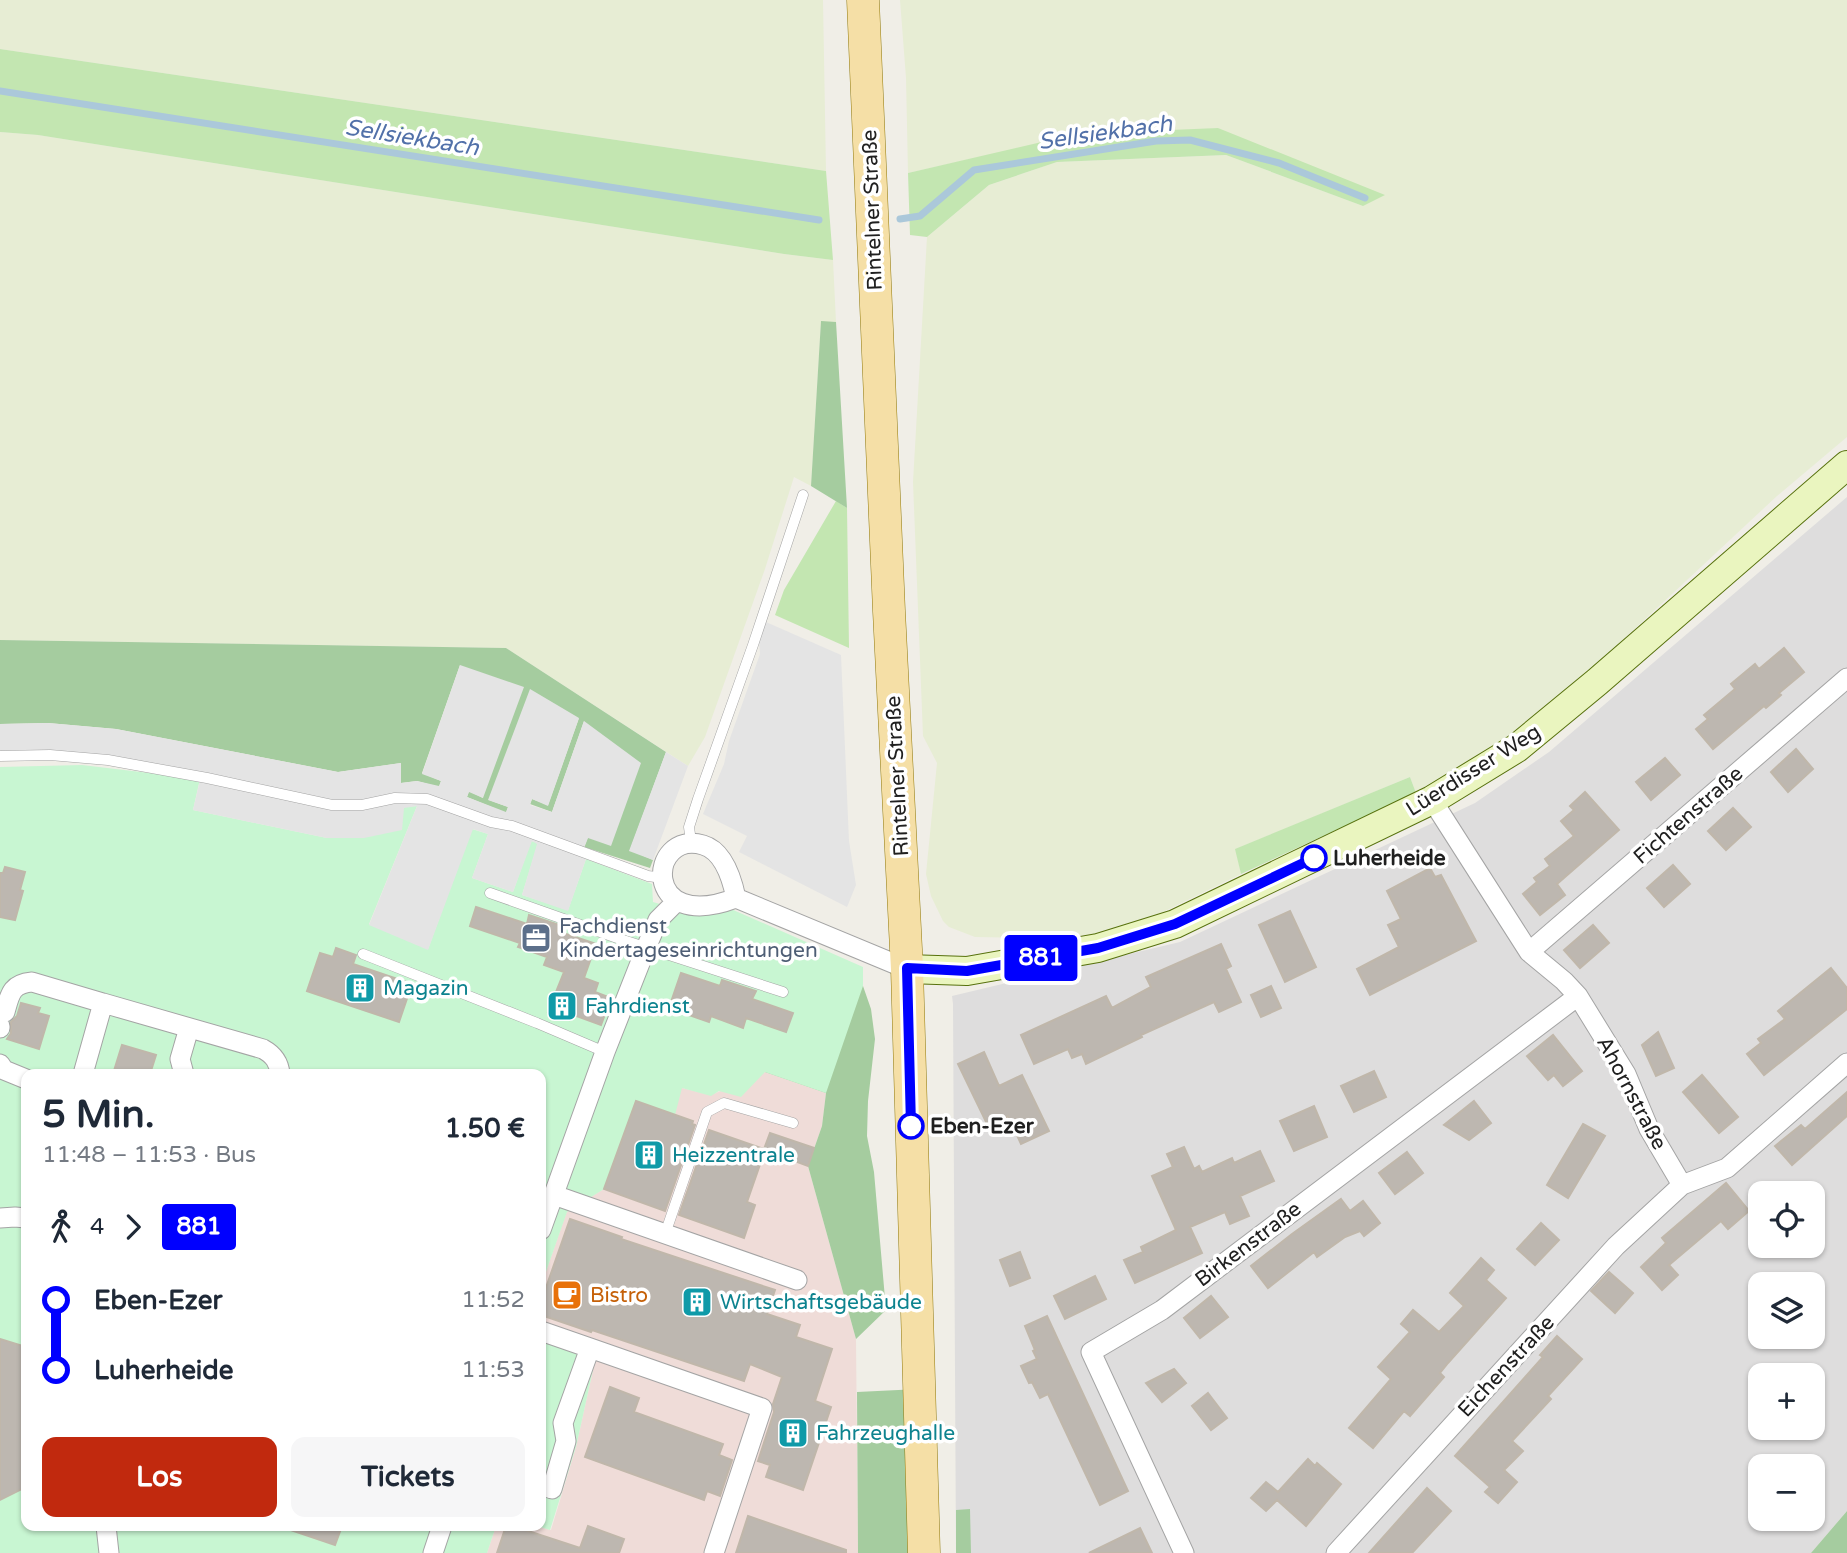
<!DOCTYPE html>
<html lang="de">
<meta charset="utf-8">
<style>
body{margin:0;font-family:"Varela Round",sans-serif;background:#f6f6f7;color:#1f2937;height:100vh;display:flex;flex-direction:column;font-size:26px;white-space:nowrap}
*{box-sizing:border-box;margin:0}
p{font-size:23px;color:#747a83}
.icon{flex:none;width:38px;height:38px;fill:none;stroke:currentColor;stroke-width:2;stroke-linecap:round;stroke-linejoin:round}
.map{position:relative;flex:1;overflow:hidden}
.drawer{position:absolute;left:21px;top:1069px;width:525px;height:462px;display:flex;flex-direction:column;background:#fff;border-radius:14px;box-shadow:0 2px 5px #0004}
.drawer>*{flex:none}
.badge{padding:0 14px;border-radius:5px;font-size:24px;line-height:46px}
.controls{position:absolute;left:1748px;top:1181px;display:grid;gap:14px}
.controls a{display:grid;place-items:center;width:77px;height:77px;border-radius:14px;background:#fff;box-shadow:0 2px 5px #0004;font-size:35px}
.map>.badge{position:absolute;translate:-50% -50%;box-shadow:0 0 0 4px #fff}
.legs{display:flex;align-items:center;gap:10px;height:77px;padding:0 21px;font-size:23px}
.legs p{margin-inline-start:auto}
.headline{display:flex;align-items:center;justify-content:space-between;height:119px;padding:0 21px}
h1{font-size:38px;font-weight:700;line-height:52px}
.button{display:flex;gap:14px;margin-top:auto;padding:14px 21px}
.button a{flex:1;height:80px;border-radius:14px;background:#c1290e;color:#fff;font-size:28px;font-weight:700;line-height:80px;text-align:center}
.button a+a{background:#f6f6f7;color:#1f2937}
ul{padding:0 21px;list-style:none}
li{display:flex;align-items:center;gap:24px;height:70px;font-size:26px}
li i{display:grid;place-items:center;width:10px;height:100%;margin:0 9px;background:currentColor}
li i::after{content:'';width:18px;height:18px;margin:-9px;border:5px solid;border-radius:50%;background:#fff}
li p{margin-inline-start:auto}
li:first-child i{background:linear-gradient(#0000 50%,currentColor 0)}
li:last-child i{background:linear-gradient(currentColor 50%,#0000 0)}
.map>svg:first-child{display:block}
</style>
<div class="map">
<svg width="1847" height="1553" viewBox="0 0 1847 1553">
<rect width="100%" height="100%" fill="#f0eee7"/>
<path fill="#dedddd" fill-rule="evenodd" d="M 1847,497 L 1847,1511 L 1811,1553 L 956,1553 L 953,1004 L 952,996 L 1180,942 L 1475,803 L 1549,752 ZM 1760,1194 L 1813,1194 L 1813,1246 L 1760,1246 ZM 1760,1284 L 1813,1284 L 1813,1337 L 1760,1337 ZM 1760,1376 L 1813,1376 L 1813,1428 L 1760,1428 ZM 1760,1466 L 1813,1466 L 1813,1519 L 1760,1519 Z"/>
<path fill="#efdcd8" d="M 765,1072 L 826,1093 L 822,1126 L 808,1166 L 856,1339 L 858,1553 L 487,1553 L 496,1526 L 537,1526 L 551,1530 L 576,1447 L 595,1361 L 541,1340 L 541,1286 L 567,1211 L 604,1189 L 636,1101 L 682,1088 L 711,1095 Z"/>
<path fill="#e7edd4" d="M 0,0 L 823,0 L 826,171 L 0,49 Z
M 900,0 L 1847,0 L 1847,437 L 1777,496 L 1596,665 L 1503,741 L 1416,793 L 1410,777 L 1236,849 L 1241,874 L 1159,914 L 1099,934 L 1040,938 L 975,937 L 949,927 L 943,921 L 931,896 L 926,874 L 937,763 L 923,736 L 913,482 L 927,237 L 989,185 L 1057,162 L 1226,155 L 1363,206 L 1218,128 L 993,154 L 908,173 L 906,78 Z
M 0,132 L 38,135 L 784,254 L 833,260 L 836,322 L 821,322 L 811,486 L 794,477 L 765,569 L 705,737 L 688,766 L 506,648 L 0,640 Z"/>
<path fill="#c3e6b1" d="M 0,49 L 826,171 L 833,260 L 784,254 L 38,135 L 0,132 Z
M 1218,128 L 1385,195 L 1363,206 L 1226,155 L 1057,162 L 989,185 L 927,237 L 910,235 L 908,173 L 1076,134 Z
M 836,501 L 847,508 L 849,648 L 775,615 L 784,590 Z
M 1410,777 L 1416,793 L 1241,874 L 1235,849 Z"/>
<path fill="#a5cc9f" d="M 821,321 L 836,322 L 847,508 L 811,486 Z
M 0,640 L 506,648 L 666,752 L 630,850 L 653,860 L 650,868 L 584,847 L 588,837 L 611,845 L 584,721 L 552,812 L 530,804 L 532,799 L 548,805 L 579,718 L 489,800 L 508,807 L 506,813 L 467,797 L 469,791 L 483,798 L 460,665 L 422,773 L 441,781 L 439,787 L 417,781 L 401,783 L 401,763 L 338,772 L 116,729 L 48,723 L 0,724 Z
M 808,966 L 863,986 L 871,1009 L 875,1039 L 868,1101 L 867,1136 L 874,1172 L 886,1310 L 856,1339 L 808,1166 L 822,1126 L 826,1093 L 765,1072 Z
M 919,1389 L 918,1553 L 858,1553 L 857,1392 Z
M 970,1509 L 971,1553 L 956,1553 L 956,1510 Z
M 1847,1511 L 1847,1553 L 1811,1553 Z"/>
<path fill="#c8f6d2" d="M 82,765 L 200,779 L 193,810 L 327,838 L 404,807 L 417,806 L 369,924 L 428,949 L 472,829 L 488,834 L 472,878 L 513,892 L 531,841 L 538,843 L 522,895 L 568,910 L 586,859 L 652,884 L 653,902 L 691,913 L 731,909 L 863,967 L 863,986 L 826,1093 L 765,1072 L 741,1097 L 719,1091 L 711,1096 L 682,1088 L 675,1115 L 636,1101 L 604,1189 L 567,1212 L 541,1286 L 541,1074 L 26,1074 L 26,1526 L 496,1526 L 487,1553 L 0,1553 L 0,767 Z
M 541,1340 L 595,1361 L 576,1447 L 550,1530 L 537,1526 L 541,1526 Z"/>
<path fill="#e4e4e4" d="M 766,622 L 841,655 L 849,841 L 856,885 L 847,907 L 739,852 L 747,836 L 703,814 L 724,764 L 729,741 L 760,654 L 759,642 Z
M 460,665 L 524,687 L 483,798 L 469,792 L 467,797 L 506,812 L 508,807 L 488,800 L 530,689 L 579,718 L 548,806 L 532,799 L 530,805 L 552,812 L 584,721 L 641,763 L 611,846 L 588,838 L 581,856 L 586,859 L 568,911 L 522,895 L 537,844 L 532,841 L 513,892 L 472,878 L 488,834 L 473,829 L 428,950 L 369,925 L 417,806 L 404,808 L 402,830 L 364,838 L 327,838 L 193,810 L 200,780 L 108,760 L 0,756 L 0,724 L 48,723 L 116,729 L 338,772 L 401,763 L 401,783 L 417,781 L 439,786 L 441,781 L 422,774 Z
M 666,752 L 688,766 L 653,860 L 629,851 Z"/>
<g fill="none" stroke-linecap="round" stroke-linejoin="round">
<path stroke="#abc8da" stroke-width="7" d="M 0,91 L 819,220
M 900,219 L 920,216 L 974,170 L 1156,141 L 1190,140 L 1279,163 L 1365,198"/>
</g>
<path fill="#bdb7b0" stroke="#c0b7aa" stroke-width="2" d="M 1784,648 L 1804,672 L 1779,693 L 1781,695 L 1766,708 L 1764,706 L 1713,749 L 1696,729 L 1708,719 L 1704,715 L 1735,689 L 1731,684 L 1755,664 L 1759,669 Z
M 1796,749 L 1813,769 L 1788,792 L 1771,772 Z
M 1665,758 L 1680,775 L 1651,800 L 1636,782 Z
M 1585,792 L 1619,830 L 1557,884 L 1565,895 L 1540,915 L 1523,894 L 1537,882 L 1534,878 L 1550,866 L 1545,859 L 1574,836 L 1561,821 L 1574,810 L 1570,806 Z
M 1733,808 L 1751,827 L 1726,850 L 1708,831 Z
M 1673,865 L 1690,884 L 1664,907 L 1647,888 Z
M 5,867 L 25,872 L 20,890 L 23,891 L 15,920 L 0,917 L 0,873 L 3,873 Z
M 1430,868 L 1435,877 L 1441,875 L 1476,941 L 1370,995 L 1357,969 L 1399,947 L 1388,925 L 1401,919 L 1387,891 Z
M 476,907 L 527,924 L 529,915 L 559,925 L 557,931 L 596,944 L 584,978 L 598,983 L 595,992 L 611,998 L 601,1025 L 571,1014 L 569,1020 L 548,1012 L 564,972 L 544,965 L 547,957 L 518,947 L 520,943 L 470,926 Z
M 1290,911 L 1316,967 L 1285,982 L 1259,925 Z
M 1593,925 L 1609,943 L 1580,968 L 1564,950 Z
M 1221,944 L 1231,966 L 1226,969 L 1241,1002 L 1219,1012 L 1214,1002 L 1141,1035 L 1142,1037 L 1086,1064 L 1082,1054 L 1072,1058 L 1068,1049 L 1034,1064 L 1021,1035 L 1106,996 L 1112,1008 L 1151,987 L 1146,977 Z
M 336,948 L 356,955 L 353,964 L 412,984 L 399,1022 L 307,991 L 320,953 L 333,957 Z
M 1831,968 L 1847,988 L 1847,1009 L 1764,1075 L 1747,1054 L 1761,1043 L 1758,1039 L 1785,1019 L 1778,1011 Z
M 681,973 L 720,986 L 722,980 L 756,991 L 752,999 L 793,1013 L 786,1032 L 746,1018 L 743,1028 L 711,1016 L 709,1022 L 669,1008 Z
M 1271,986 L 1281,1008 L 1261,1017 L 1251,995 Z
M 21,1003 L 40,1008 L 38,1013 L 49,1016 L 39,1049 L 7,1039 L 11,1033 L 11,1022 L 17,1016 Z
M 1658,1032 L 1674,1068 L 1656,1076 L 1642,1045 Z
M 1553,1035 L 1582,1071 L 1563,1086 L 1554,1075 L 1548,1080 L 1527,1056 Z
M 122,1045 L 156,1055 L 150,1074 L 113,1074 Z
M 984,1052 L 999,1086 L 1022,1075 L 1049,1131 L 1021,1144 L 1008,1116 L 988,1126 L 958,1064 Z
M 1374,1071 L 1386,1097 L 1354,1112 L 1341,1086 Z
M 1702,1075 L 1738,1117 L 1719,1133 L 1683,1092 Z
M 1847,1092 L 1847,1116 L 1792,1165 L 1775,1146 L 1801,1125 L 1805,1129 Z
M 636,1101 L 693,1121 L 692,1124 L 695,1125 L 665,1211 L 604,1189 Z
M 1474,1101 L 1491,1123 L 1469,1140 L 1444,1125 Z
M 1314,1106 L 1327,1137 L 1294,1151 L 1280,1121 Z
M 1583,1124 L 1605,1136 L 1568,1198 L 1547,1185 Z
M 709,1130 L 764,1149 L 770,1133 L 814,1148 L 808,1166 L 765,1150 L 747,1202 L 755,1205 L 744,1238 L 679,1215 Z
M 1184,1147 L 1194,1169 L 1199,1166 L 1202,1172 L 1232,1158 L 1234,1163 L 1260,1151 L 1274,1181 L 1240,1196 L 1249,1216 L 1230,1224 L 1225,1212 L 1190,1227 L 1202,1253 L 1135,1283 L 1124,1260 L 1143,1252 L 1141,1247 L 1176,1230 L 1152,1176 L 1173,1167 L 1167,1154 Z
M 1407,1152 L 1423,1173 L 1395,1194 L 1379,1173 Z
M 1726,1183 L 1749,1211 L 1728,1229 L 1721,1221 L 1669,1265 L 1678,1275 L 1662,1290 L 1641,1267 L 1666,1243 L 1662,1238 Z
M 1341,1199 L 1350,1211 L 1363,1201 L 1380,1223 L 1364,1236 L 1360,1231 L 1345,1237 L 1317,1257 L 1314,1252 L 1268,1288 L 1251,1266 L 1292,1234 Z
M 570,1219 L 622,1237 L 621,1239 L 775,1290 L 767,1314 L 800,1325 L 796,1337 L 832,1349 L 815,1401 L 831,1407 L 803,1490 L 766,1477 L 770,1465 L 758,1461 L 774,1412 L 773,1404 L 782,1377 L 750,1364 L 744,1381 L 592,1330 L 591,1332 L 541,1315 L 541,1302 Z
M 1541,1223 L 1559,1240 L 1535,1265 L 1517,1249 Z
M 1020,1252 L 1030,1278 L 1010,1286 L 1000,1260 Z
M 1481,1258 L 1494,1270 L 1486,1280 L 1506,1298 L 1448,1363 L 1440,1373 L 1444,1377 L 1410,1416 L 1404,1411 L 1373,1448 L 1349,1428 L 1391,1379 L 1378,1367 L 1410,1332 L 1401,1324 L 1413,1310 L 1439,1332 L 1464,1306 L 1450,1293 Z
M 1609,1272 L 1633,1293 L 1615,1313 L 1591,1291 Z
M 1095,1276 L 1106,1299 L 1065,1319 L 1054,1296 Z
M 1211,1296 L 1228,1317 L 1200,1338 L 1184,1318 Z
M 1047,1316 L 1128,1491 L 1100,1505 L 1048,1394 L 1040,1398 L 1032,1382 L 1029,1383 L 1021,1366 L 1037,1359 L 1033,1351 L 1035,1350 L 1025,1326 Z
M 1557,1336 L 1582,1359 L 1548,1396 L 1551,1399 L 1512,1441 L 1523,1451 L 1504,1470 L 1517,1482 L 1498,1503 L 1485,1492 L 1490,1487 L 1455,1456 L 1543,1357 L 1540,1355 Z
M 0,1339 L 26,1347 L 26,1487 L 0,1500 Z
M 1174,1369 L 1186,1383 L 1162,1402 L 1146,1383 Z
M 610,1387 L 639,1398 L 634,1412 L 723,1444 L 719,1455 L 732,1460 L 720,1496 L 707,1491 L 704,1500 L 585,1457 Z
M 1208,1393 L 1227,1418 L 1211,1430 L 1192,1406 Z
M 1308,1459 L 1315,1466 L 1317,1463 L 1341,1484 L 1306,1526 L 1277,1500 L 1266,1511 L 1251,1498 L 1266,1482 L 1278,1492 Z
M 1427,1488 L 1451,1511 L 1412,1553 L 1369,1553 Z
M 748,1516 L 846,1550 L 846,1553 L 736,1553 Z
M 289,1526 L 342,1526 L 335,1545 L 288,1529 Z
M 506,1526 L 513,1526 L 580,1548 L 588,1526 L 624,1539 L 619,1553 L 497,1553 Z
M 1140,1528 L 1152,1553 L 1089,1553 Z"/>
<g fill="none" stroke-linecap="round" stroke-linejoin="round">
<g stroke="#a4a4a4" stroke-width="11">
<path id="service" d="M 0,756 L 50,755 L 108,760 L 207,778 L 332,805 L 362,805 L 395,798 L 427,799 L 491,822 L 512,826 L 648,876 L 663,878
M 691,842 L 689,827 L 698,799 L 753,645 L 803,495
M 490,893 L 623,940 L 783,992
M 363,954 L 537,1023 L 605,1052
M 665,1234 L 707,1112 L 724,1103 L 793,1123"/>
</g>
<g stroke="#a4a4a4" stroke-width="21">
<path id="minor" d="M 1432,800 L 1529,952 L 1564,981 L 1578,996 L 1626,1074 L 1649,1129 L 1682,1185
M 736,898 C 732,879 724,851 703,845 C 648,829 640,935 736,898 L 907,969
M 1529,952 L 1847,678
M 5,1012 C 10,994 11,984 32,982 L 103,1003
M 0,1028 L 0,1026
M 0,1064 L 4,1070 L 26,1079
M 83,1074 L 103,1003 L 263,1049 C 274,1055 279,1062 280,1074
M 184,1074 L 180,1059 L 189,1028
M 554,1195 L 797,1280
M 0,1218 L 15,1217 L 26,1218
M 541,1230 L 605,1052 L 646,948 L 658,920 L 677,901
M 541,1331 L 590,1348 L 563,1423 L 566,1441 L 552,1489 L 541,1485
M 590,1348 L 762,1408 L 714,1553
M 106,1526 L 109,1553
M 433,1553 L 442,1526
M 1184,1553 L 1091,1352 L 1162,1310 L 1578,996
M 1336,1553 L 1616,1246 L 1682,1185 L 1727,1168 L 1847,1063"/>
</g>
<g stroke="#57710d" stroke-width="30">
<path id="secondary" d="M 907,969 L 967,971 L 1098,948 L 1175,924 L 1432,800 L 1517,748 L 1597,682 L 1847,465"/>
</g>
<g stroke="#91790b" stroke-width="33">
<path id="primary" d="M 863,0 L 889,611 L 907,969 L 924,1553"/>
</g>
<use href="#service" stroke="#fff" stroke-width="10"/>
<use href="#minor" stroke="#fff" stroke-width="19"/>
<use href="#secondary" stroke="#eaf5bf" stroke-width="28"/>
<use href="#primary" stroke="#f5dfa6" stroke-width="32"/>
</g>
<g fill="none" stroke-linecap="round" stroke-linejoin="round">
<g stroke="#fff" stroke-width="16">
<path id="line-1" d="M 911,1126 L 907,968 L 967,971 L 1098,948 L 1175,924 L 1314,858"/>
</g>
<use href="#line-1" stroke="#00f" stroke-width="10"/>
</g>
<defs>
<g id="office-square" transform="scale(1.575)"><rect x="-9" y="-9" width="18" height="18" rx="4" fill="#5c6f8a" stroke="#fff"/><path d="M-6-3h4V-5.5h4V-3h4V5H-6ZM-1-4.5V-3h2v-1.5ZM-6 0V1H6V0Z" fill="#fff"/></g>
<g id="building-square" transform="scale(1.575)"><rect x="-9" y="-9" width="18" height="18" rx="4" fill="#0f9aa8" stroke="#fff"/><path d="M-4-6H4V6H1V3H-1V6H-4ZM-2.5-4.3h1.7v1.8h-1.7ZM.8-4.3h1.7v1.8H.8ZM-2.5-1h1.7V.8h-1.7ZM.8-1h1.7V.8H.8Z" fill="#fff"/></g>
<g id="cafe-square" transform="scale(1.575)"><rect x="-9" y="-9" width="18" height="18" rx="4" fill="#e8710a" stroke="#fff"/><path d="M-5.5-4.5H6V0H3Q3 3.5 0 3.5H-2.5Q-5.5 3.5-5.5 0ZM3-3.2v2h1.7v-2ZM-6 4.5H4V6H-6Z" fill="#fff"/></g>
</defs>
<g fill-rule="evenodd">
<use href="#office-square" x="536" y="938"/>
<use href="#building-square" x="360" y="988"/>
<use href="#building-square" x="562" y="1006"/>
<use href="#building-square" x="649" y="1155"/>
<use href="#cafe-square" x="567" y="1295"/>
<use href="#building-square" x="697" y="1302"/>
<use href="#building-square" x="793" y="1433"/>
</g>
<g fill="#fff" stroke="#00f" stroke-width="3.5">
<circle cx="1314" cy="858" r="12"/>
<circle cx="911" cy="1126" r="12"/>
</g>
<g text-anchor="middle" stroke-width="7" stroke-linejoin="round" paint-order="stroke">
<g font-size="21" fill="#202020" stroke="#fff">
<text transform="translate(872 210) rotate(-92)" y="7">Rintelner Straße</text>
<text transform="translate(1473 770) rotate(-32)" y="7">Lüerdisser Weg</text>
<text transform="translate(897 776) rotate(-93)" y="7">Rintelner Straße</text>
<text transform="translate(1688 815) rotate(-41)" y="7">Fichtenstraße</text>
<text transform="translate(1632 1093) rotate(62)" y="7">Ahornstraße</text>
<text transform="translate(1248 1244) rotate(-37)" y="7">Birkenstraße</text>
<text transform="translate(1506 1366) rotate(-47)" y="7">Eichenstraße</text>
</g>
<g font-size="21" font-weight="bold" fill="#202020" stroke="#fff" text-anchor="start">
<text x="1333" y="865">Luherheide</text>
<text x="930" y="1133">Eben-Ezer</text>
</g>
<g font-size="21" fill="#4e5e75" stroke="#fff" text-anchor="start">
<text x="559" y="933">Fachdienst<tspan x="559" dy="24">Kindertageseinrichtungen</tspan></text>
</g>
<g font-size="21" fill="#0d838f" stroke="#fff" text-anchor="start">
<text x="383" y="995">Magazin</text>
<text x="585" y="1013">Fahrdienst</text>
<text x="672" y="1162">Heizzentrale</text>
<text x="720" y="1309">Wirtschaftsgebäude</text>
<text x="816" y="1440">Fahrzeughalle</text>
</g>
<g font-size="21" fill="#c56008" stroke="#fff" text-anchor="start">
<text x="590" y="1302">Bistro</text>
</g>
<g font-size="23" font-style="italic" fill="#5271a9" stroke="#fff">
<text transform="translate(1105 132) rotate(-8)" y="8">Sellsiekbach</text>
<text transform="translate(412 137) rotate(9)" y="8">Sellsiekbach</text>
</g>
</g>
</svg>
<div class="controls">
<a><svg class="icon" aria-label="locate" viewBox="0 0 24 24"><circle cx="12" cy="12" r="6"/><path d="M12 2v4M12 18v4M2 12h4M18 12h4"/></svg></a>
<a><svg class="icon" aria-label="layers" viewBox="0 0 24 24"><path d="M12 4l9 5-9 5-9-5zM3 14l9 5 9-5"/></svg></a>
<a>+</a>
<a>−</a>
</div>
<b class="badge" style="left:1041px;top:958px;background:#00f;color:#fff">881</b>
<section class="drawer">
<div class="headline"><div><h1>5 Min.</h1><p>11:48 – 11:53 · Bus</p></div><b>1.50 €</b></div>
<div class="legs"><svg class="icon" aria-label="walk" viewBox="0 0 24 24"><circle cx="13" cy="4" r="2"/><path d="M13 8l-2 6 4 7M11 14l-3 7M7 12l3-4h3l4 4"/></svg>4<svg class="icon" aria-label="forward" viewBox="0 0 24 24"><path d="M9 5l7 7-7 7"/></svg><b class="badge" style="background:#00f;color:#fff">881</b></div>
<ul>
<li><i style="color:#00f"></i><b>Eben-Ezer</b><p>11:52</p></li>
<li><i style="color:#00f"></i><b>Luherheide</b><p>11:53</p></li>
</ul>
<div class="button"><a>Los</a><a>Tickets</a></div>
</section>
</div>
